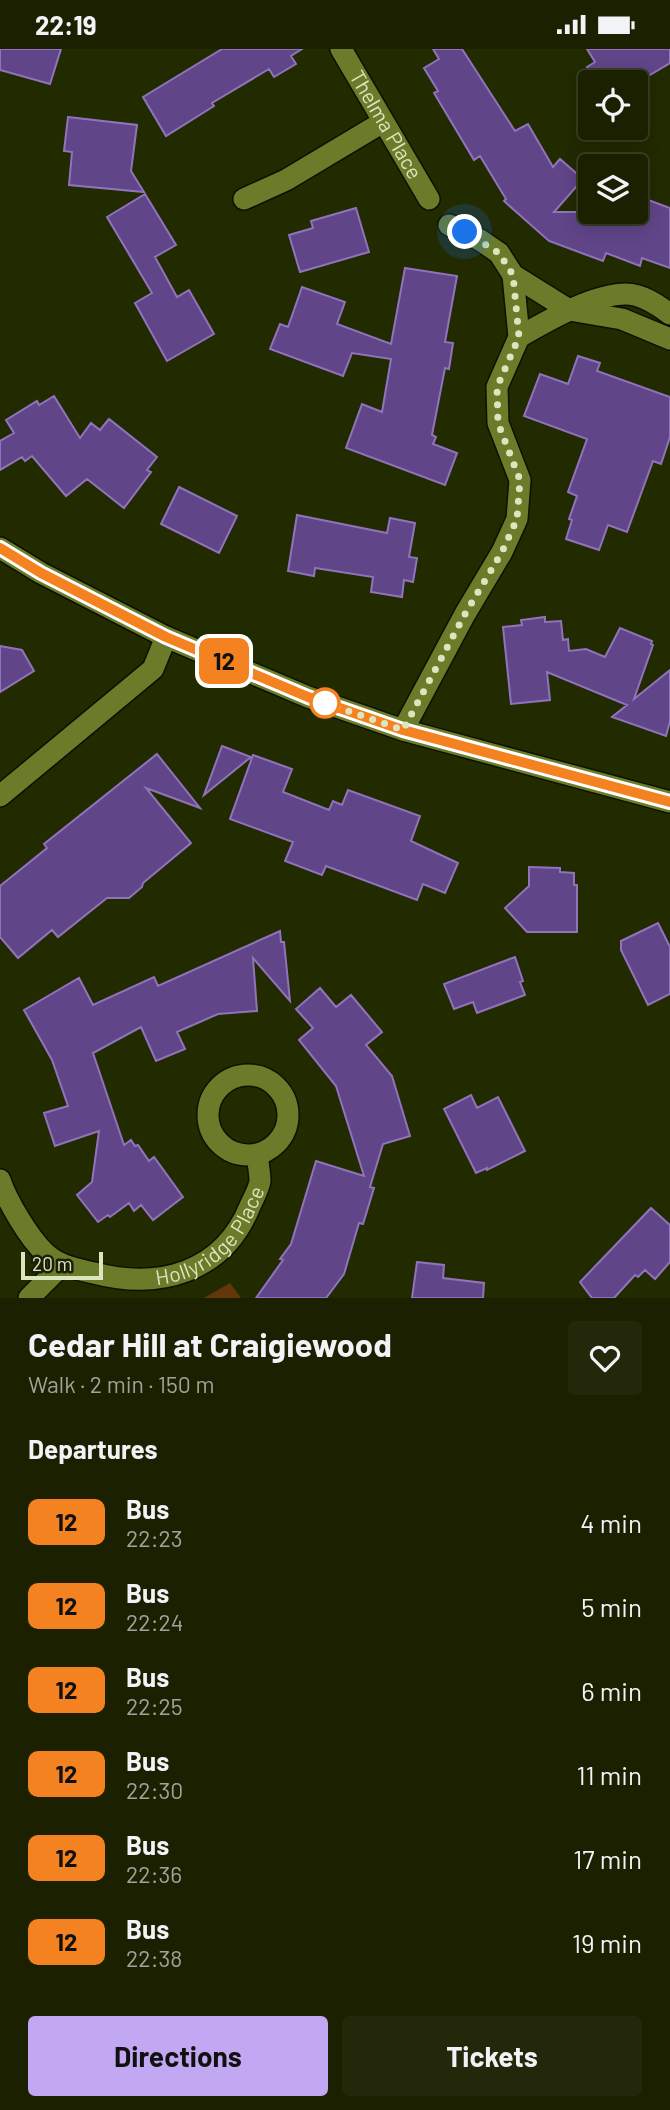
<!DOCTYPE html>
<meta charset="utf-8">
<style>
body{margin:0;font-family:Barlow,sans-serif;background:#23280a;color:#f1f3f6;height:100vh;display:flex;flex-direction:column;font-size:26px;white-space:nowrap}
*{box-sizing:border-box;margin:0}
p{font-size:23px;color:#9fa399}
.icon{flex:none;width:38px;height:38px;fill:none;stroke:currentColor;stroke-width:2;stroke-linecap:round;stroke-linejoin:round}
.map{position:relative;height:1249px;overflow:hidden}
.side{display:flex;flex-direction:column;background:#1a2000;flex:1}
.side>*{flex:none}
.badge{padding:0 14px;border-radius:10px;font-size:24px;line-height:46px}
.tools{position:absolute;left:578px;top:21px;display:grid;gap:14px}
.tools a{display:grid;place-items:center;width:70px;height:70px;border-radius:7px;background:#1a2000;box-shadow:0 4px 18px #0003,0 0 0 2px #383e22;font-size:35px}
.scale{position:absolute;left:21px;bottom:18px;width:82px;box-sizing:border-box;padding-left:7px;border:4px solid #dae6bd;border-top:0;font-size:19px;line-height:24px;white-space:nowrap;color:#dae6bd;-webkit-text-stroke:5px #1a1f06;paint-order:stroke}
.you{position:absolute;width:35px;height:35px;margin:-18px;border:5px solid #fff;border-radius:50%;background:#1a73e8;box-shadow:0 0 0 10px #1a73e833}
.map>.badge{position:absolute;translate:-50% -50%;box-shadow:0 0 0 4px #fff}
h2{padding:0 28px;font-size:26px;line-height:63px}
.round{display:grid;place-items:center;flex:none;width:74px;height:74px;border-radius:7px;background:#23280a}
.headline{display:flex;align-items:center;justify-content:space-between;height:119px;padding:0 28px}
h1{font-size:33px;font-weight:700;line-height:52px}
.button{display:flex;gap:14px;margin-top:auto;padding:14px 28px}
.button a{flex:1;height:80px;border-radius:7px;background:#c2a8f2;color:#111;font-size:28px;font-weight:700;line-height:80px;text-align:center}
.button a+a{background:#23280a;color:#f1f3f6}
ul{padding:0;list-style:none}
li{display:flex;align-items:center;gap:21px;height:84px;padding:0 28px}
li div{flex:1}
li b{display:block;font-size:26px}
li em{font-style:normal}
li .badge{min-width:77px;font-weight:700;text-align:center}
.status{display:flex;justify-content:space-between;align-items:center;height:49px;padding:0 35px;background:#1a2000;direction:ltr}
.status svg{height:19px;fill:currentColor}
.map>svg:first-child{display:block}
</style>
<div class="status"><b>22:19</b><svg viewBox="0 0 49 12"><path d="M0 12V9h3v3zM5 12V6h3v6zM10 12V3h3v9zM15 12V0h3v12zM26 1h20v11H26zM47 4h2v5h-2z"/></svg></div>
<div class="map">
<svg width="670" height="1249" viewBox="0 0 670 1249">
<rect width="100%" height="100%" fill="#222a00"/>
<path fill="#633709" d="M 230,1234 L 241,1249 L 204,1249 Z"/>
<path fill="#604589" stroke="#8f74bc" stroke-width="2" d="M 0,0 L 61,0 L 50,35 L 0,21 Z
M 222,0 L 302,0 L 291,7 L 296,15 L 274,28 L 269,20 L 212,54 L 214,57 L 166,87 L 143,48 Z
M 433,0 L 462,0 L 515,82 L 528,75 L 553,118 L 560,110 L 583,130 L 554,163 L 635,163 L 635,146 L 670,159 L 670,219 L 642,209 L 640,217 L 606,204 L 603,212 L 549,192 L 504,152 L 506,150 L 480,107 L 474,111 L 434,44 L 438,42 L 424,19 L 439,10 Z
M 587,0 L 670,0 L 670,14 L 638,33 L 597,33 L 587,18 L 595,13 Z
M 68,68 L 137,76 L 131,122 L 144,143 L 69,136 L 72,103 L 64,102 Z
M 145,145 L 176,196 L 155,208 L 177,248 L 189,241 L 214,285 L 167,312 L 135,254 L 152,244 L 107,168 Z
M 356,159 L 369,203 L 300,223 L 289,186 L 313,179 L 311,172 Z
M 405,219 L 457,227 L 445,293 L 453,294 L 449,320 L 445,319 L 432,386 L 436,388 L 433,395 L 457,404 L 445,436 L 346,399 L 362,355 L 382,363 L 391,310 L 352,304 L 343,327 L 270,300 L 280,275 L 288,278 L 302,238 L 345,253 L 337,275 L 391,295 Z
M 578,307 L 600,314 L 597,322 L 670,348 L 670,388 L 661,415 L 653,412 L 627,483 L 608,476 L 599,501 L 566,490 L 572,471 L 569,470 L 577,447 L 568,443 L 587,390 L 524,367 L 540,325 L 568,335 Z
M 54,347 L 80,389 L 91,374 L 100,381 L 109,370 L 157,408 L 147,421 L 151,423 L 124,459 L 87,430 L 66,447 L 32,407 L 25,412 L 22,408 L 0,421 L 0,392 L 14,384 L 6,371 L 37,352 L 39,356 Z
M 179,438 L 237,467 L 219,504 L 161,475 Z
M 297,466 L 387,484 L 390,469 L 415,474 L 409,508 L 417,509 L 413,533 L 404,531 L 402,548 L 371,543 L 373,528 L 315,519 L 314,527 L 288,522 Z
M 545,568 L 545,573 L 561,572 L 563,591 L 568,590 L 569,602 L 586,600 L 605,608 L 620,579 L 652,592 L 651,595 L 653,596 L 634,650 L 670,621 L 670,672 L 666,687 L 612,668 L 627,656 L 547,623 L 550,651 L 511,655 L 503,578 L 522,576 L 521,571 Z
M 0,597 L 22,601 L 34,622 L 0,643 Z
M 222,697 L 251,708 L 204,746 Z
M 157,705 L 200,759 L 146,739 L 191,794 L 143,834 L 142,838 L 129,849 L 107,849 L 58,888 L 52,881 L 18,909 L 0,888 L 0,837 L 47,799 L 44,795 Z
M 253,706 L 292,720 L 283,743 L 329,761 L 333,752 L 342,756 L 348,741 L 420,767 L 411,792 L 458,814 L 445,844 L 423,835 L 417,851 L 326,817 L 322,826 L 285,812 L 293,793 L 230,770 Z
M 529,818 L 560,819 L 560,823 L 574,824 L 574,836 L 577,836 L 577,883 L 527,883 L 505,859 L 529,837 Z
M 658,874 L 670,898 L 670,945 L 648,956 L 621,901 L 621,892 Z
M 280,882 L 281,893 L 284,893 L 290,952 L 253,909 L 257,962 L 218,965 L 177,983 L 185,1000 L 156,1012 L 141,978 L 93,1004 L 124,1096 L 131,1091 L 135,1097 L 138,1096 L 149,1112 L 154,1108 L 183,1148 L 153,1171 L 141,1156 L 134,1162 L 129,1154 L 110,1168 L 108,1166 L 98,1173 L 77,1146 L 92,1133 L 99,1082 L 55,1097 L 44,1064 L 68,1057 L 52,1011 L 24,961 L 79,929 L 93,956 L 154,928 L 158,937 Z
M 515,908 L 523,932 L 520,933 L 525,946 L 477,964 L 473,953 L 454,960 L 444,935 Z
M 320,939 L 336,958 L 351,946 L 382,983 L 366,996 L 392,1027 L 410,1087 L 383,1095 L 370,1138 L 374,1139 L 363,1175 L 359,1174 L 344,1225 L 326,1249 L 256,1249 L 283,1211 L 280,1210 L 291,1195 L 316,1112 L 364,1127 L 336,1037 L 299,991 L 313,979 L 296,960 Z
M 471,1046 L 477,1059 L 498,1048 L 525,1102 L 487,1121 L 487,1119 L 476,1124 L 444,1060 Z
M 651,1159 L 670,1176 L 670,1213 L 655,1230 L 645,1221 L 638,1228 L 635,1226 L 614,1249 L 592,1249 L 580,1233 Z
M 417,1213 L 444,1216 L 443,1229 L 484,1234 L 483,1249 L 412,1249 Z"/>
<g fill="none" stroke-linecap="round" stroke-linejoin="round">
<g stroke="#0c1100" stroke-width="24">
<g id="minor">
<path id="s1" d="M 341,0 L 429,150"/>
<path d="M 244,150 L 286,131 L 383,73"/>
<path d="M 449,176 L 480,191 L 499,204 L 513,226 L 569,261 L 622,270 L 670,290"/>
<path d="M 519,288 C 547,272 593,245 626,245 C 642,245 658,256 670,265"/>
<path d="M 0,499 L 41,524 L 166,588 L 308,648 L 403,681 L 670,753"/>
<path d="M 403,681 L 465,565 L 502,503 L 517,470 L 520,431 L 498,374 L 497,338 L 519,288 L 513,226"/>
<path d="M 0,747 L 153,620 L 166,588"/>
<circle cx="248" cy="1066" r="40"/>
<path id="s2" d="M 0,1131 C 7,1152 29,1189 45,1204 C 58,1217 77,1220 94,1224 C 159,1241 223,1224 250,1157 C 253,1150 259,1140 260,1132 C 260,1124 258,1114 257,1106"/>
<path d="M 29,1249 L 62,1216"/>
</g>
</g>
<use href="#minor" stroke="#6a7b29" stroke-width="21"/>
</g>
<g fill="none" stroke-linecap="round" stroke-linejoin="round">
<g stroke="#fff" stroke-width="16">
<path id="line" d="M 0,499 L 41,524 L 166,588 L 308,648 L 403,681 L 670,753"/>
</g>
<use href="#line" stroke="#f58220" stroke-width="10"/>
<path stroke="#dae6bd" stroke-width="7" stroke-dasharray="0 12.6" d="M 325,654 L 403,681 L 465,565 L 502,503 L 517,470 L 520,431 L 498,374 L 497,338 L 519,288 L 513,226 L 499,204 L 465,183"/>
</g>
<circle fill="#fff" stroke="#f58220" stroke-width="3.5" cx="325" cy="654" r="14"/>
<g text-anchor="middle" stroke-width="5" stroke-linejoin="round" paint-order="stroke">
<g font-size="21" fill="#dae6bd" stroke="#1a1f06">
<text dy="7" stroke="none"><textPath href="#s1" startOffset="88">Thelma Place</textPath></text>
<text dy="7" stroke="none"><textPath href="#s2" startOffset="275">Hollyridge Place</textPath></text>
</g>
</g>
</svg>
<div class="tools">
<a><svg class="icon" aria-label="locate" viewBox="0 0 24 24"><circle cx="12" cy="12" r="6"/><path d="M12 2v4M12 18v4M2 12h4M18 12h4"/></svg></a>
<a><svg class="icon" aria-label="layers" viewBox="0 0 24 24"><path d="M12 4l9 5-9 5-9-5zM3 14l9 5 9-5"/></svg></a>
</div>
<div class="scale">20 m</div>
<div class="you" style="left:465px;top:183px"></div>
<b class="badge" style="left:224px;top:612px;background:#f58220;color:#111">12</b>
</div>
<section class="side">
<div class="headline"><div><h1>Cedar Hill at Craigiewood</h1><p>Walk · 2 min · 150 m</p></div><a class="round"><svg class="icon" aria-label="heart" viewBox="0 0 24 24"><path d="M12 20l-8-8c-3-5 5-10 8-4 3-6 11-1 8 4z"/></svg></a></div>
<h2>Departures</h2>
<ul>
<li><span class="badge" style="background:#f58220;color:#111">12</span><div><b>Bus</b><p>22:23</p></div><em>4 min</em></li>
<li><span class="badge" style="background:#f58220;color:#111">12</span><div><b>Bus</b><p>22:24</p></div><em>5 min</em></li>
<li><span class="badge" style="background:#f58220;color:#111">12</span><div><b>Bus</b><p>22:25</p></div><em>6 min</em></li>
<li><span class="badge" style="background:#f58220;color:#111">12</span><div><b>Bus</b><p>22:30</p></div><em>11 min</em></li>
<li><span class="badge" style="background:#f58220;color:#111">12</span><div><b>Bus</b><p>22:36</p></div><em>17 min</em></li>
<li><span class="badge" style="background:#f58220;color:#111">12</span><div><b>Bus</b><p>22:38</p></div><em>19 min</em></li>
</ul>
<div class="button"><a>Directions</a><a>Tickets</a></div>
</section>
